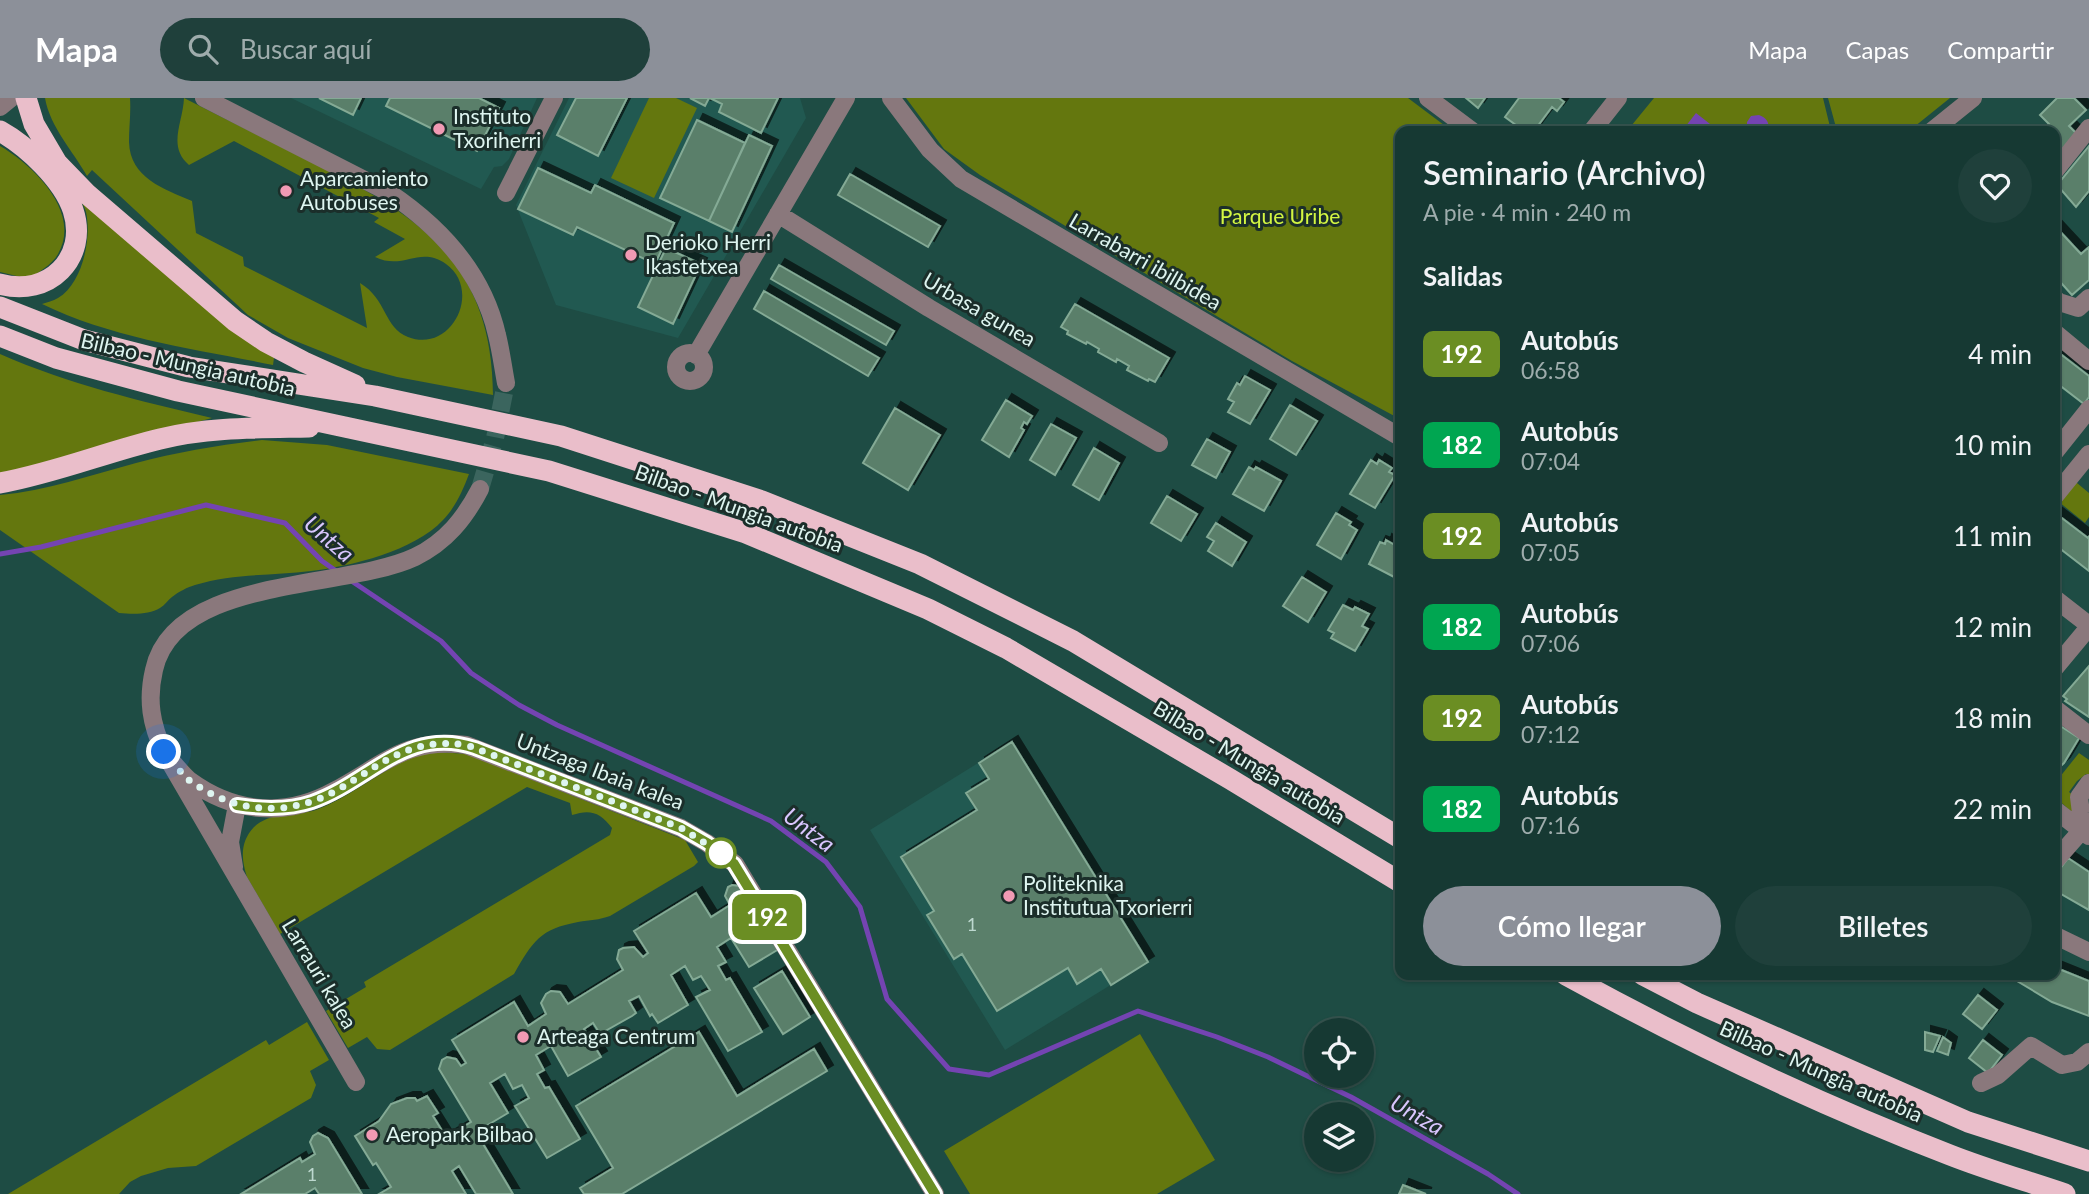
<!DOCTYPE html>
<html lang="es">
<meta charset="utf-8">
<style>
body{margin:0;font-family:Lato,sans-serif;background:#1f403b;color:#f1f3f6;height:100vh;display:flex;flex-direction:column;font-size:26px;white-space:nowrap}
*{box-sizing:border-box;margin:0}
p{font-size:23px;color:#9eacac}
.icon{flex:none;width:38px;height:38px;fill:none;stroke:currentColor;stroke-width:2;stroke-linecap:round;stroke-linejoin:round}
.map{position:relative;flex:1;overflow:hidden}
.details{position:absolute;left:1395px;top:28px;width:665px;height:854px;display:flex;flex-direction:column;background:#163933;border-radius:14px;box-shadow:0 2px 5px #0004,0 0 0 2px #35534e}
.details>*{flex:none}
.badge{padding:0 14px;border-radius:10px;font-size:24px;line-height:46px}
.controls{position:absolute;left:1304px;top:920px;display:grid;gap:14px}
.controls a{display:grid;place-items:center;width:70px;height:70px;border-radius:50%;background:#163933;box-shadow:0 2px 5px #0004,0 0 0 2px #35534e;font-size:35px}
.you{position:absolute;width:35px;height:35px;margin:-18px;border:5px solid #fff;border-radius:50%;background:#1a73e8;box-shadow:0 0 0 10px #1a73e833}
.map>.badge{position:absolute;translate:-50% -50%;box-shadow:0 0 0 4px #fff}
h2{padding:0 28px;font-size:26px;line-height:63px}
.round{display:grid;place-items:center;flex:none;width:74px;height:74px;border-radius:37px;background:#1f403b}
.overview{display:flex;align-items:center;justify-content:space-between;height:119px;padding:0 28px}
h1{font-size:33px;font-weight:600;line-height:52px}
.primary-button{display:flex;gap:14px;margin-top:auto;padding:14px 28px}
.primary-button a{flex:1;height:80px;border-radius:42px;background:#8c9099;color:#fff;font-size:28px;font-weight:600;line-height:80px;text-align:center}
.primary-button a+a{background:#1f403b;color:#f1f3f6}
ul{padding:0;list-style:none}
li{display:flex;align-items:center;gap:21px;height:91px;padding:0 28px}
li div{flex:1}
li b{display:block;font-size:26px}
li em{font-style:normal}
li .badge{min-width:77px;font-weight:700;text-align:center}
header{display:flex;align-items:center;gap:42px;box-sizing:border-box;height:98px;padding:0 35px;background:#8c9099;color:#fff}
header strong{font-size:33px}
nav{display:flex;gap:38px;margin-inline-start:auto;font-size:24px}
.search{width:490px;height:63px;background:#1f403b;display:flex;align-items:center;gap:18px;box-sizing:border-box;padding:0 24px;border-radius:38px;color:#9eacac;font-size:26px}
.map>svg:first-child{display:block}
</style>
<header>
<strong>Mapa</strong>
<div class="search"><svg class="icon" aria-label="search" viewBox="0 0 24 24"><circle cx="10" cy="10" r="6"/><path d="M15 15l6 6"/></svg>Buscar aquí</div>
<nav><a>Mapa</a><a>Capas</a><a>Compartir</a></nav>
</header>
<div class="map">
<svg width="2089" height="1096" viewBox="0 0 2089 1096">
<defs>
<filter id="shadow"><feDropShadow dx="6" dy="-6" stdDeviation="0" flood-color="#0009"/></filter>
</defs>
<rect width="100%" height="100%" fill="#1e4c44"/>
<path fill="#215951" d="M 291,0 L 537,0 L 509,61 L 502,68 L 494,69 L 481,91 Z
M 569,0 L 800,0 L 806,20 L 678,240 L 556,207 L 516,107 Z
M 1012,644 L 1148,864 L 1005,952 L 870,732 Z"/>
<path fill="#64770e" d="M 45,0 L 130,0 C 131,15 129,29 129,44 C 130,80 164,91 192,103 L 196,135 L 243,159 L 244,168 L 367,230 L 360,185 C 387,201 384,230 408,239 C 451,256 483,193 446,166 C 419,147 404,173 375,159 L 405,141 L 374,124 L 379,120 L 234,43 L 189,67 C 167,48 183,25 184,0 C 227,22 270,43 313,65 C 420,118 492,165 493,297 L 397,279 L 363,270 L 288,240 L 248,217 L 92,72 L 87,78 C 73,53 50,29 45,0 Z
M 649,0 L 676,0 L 697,10 L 654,100 L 611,80 Z
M 906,0 L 1408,0 L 1452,33 L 1400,33 L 1400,321 L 1292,263 L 980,77 L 944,51 Z
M 1654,0 L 1823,0 L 1831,33 L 1627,33 Z
M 1828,0 L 1950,0 L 1909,33 L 1837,33 Z
M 0,48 C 33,67 82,114 58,156 C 52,167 38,174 29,181 L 0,174 Z
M 79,99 L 274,260 L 273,267 C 196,251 114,241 42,206 C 47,204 53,203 58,200 C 82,186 92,141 86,114 C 85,109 81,104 79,99 Z
M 0,256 C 68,286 140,303 212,320 L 0,377 Z
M 262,342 L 327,347 L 469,376 C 463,392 455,410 443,422 C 414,453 352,468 311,473 C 272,478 234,475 195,487 C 188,489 178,494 172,499 C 168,502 165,507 160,510 C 149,517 132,516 119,515 L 0,432 L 0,397 C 46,393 91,377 136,365 C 177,354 220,347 262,342 Z
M 2071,380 L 2089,395 L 2089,419 L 2085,425 L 2054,400 Z
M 437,654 L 467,656 L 685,742 L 698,764 L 694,768 L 610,818 C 599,822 590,822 578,824 C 540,831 533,843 514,876 L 390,952 L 377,951 L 367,939 L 348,950 L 326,913 L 366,889 L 364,884 L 610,737 L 612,730 C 600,714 590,711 572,717 L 570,705 L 527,689 L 280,836 L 247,779 C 241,760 240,744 254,729 C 269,714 297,718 316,712 C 348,700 375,677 406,662 C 415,657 427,656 437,654 Z
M 2079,655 L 2089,662 L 2089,678 L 2086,676 L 2077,683 L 2069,694 L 2073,697 L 2073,715 L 2055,699 L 2055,685 Z
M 307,924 L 329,962 L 310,973 L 316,987 L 311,1000 L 196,1068 L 168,1070 L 141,1078 L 130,1084 L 119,1096 L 8,1096 L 266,942 L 269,947 Z
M 1140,936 L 1215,1062 L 1157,1096 L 970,1096 L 944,1053 Z"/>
<path fill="#7444b2" d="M 1696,15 L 1719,33 L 1682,33 Z
M 1759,17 C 1767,20 1769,24 1769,33 L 1747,33 L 1747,24 L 1751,18 Z"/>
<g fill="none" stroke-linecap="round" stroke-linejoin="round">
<path stroke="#7444b2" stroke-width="5" d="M 0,456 L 41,449 L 206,407 L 285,425 L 322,463 L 339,475
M 350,482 L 441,543 L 471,575 L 519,607 L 557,627 L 771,723 L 826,764 L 860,809 L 887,901 L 949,971 L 989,977 L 1138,913 L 1217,939 L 1268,959 L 1351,999 L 1488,1076 L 1518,1096"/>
</g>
<path fill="#5a7f6b" stroke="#84aa95" stroke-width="2" filter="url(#shadow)" d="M 319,0 L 361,0 L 353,17 Z
M 390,0 L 479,0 L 499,10 L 477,53 L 386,8 Z
M 576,0 L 627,0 L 598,58 L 557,37 Z
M 690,0 L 709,0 L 705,8 Z
M 710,0 L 778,0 L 761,35 L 719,14 L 722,6 Z
M 1466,0 L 1485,0 L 1478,10 Z
M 1519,0 L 1559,0 L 1564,4 L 1557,13 L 1552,9 L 1534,33 L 1530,30 L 1528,33 L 1524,33 L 1505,19 Z
M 2057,0 L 2074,0 L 2086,12 L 2069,28 L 2078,37 L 2055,62 L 2054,33 L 2041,33 L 2049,26 L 2040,17 Z
M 697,22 L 745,45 L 709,123 L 660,100 Z
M 749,37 L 772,48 L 732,134 L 709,123 Z
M 2089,48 L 2089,93 L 2076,109 L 2057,87 Z
M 538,70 L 591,95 L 595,87 L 674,125 L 655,166 L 577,129 L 573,137 L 518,111 Z
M 850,76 L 940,128 L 928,149 L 838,97 Z
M 2054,127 L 2081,156 L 2089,149 L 2089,182 L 2072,197 L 2054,177 Z
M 666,150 L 701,166 L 673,226 L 638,209 Z
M 779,167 L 894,233 L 886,247 L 771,181 Z
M 764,193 L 879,260 L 868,278 L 754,211 Z
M 1075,206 L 1169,260 L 1155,284 L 1149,281 L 1148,283 L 1127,272 L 1129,268 L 1117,261 L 1116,264 L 1098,254 L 1099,251 L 1087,244 L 1086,246 L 1067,236 L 1068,233 L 1061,229 Z
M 2054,251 L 2089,278 L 2089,299 L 2084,306 L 2054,283 Z
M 1245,278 L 1270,292 L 1250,326 L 1228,314 L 1234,304 L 1228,301 L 1237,285 L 1240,287 Z
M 1006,302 L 1032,318 L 1027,326 L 1024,324 L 1021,330 L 1024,332 L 1009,359 L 982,342 Z
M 1290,307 L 1317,323 L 1296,357 L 1270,341 Z
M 895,310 L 940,337 L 908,392 L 863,365 Z
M 1051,326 L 1076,340 L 1055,377 L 1030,362 Z
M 1207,341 L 1230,354 L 1216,380 L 1192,367 Z
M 1094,350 L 1119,365 L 1099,402 L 1073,387 Z
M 1371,362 L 1377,366 L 1379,362 L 1392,370 L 1389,374 L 1395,377 L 1375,410 L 1350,396 Z
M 1249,369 L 1254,372 L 1256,369 L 1281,383 L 1264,413 L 1233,396 Z
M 1167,398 L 1197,416 L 1181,443 L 1151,425 Z
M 2054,414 L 2088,440 L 2089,438 L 2089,473 L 2054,446 Z
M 1336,415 L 1351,424 L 1349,427 L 1357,432 L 1341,461 L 1317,447 Z
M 1216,425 L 1246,444 L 1232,468 L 1208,453 L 1214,443 L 1207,439 Z
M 1386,442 L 1400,450 L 1400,482 L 1369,466 L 1380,444 L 1385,446 Z
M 1302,479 L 1326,494 L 1308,524 L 1283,508 Z
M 1343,507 L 1353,512 L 1355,509 L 1369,516 L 1362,528 L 1368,531 L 1355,553 L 1331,540 L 1334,535 L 1328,532 Z
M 2089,568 L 2089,619 L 2065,603 L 2067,601 L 2063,598 Z
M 2054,624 L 2079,640 L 2064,665 L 2054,674 Z
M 1012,644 L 1148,864 L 1111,887 L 1101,871 L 1077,886 L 1068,870 L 997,913 L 962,856 L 954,861 L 927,817 L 934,813 L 901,759 L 977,712 L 966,695 L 989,681 L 979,665 Z
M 2068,760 L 2089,774 L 2089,812 L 2054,792 L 2054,779 Z
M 732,787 L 740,788 L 779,851 L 749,869 L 731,840 L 717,849 L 726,864 L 718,868 L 726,882 L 730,880 L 762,934 L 728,953 L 696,899 L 710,892 L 701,878 L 693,882 L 685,868 L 671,877 L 688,907 L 658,925 L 652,916 L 650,918 L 639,898 L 629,903 L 636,915 L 632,918 L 600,936 L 593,925 L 584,931 L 601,959 L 568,978 L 551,948 L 536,957 L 544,972 L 537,976 L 545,990 L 549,989 L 580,1041 L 547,1060 L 515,1008 L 529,1000 L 522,987 L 513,991 L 505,976 L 490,985 L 508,1015 L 476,1034 L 513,1096 L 476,1096 L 459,1068 L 452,1073 L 466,1096 L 379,1096 L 391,1089 L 376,1065 L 373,1067 L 355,1038 L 379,1023 L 391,1006 L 407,1000 L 415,1000 L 417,1003 L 427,998 L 438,1015 L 433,1018 L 446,1039 L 471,1024 L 439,971 L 442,962 L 447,959 L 456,961 L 461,968 L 466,965 L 452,942 L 514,904 L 528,928 L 546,916 L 541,905 L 546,896 L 551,893 L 560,894 L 568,906 L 623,872 L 617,861 L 619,852 L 623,850 L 634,849 L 643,859 L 648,855 L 634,833 L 696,795 L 711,819 L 730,807 L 725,798 L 728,789 Z
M 2054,869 L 2089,883 L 2089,918 L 2052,904 L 2007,877 L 2054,877 Z
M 782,873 L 810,919 L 783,936 L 754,890 Z
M 1978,897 L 1997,912 L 1982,931 L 1963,916 Z
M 699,934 L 737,998 L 814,951 L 827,973 L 622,1096 L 584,1096 L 580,1090 L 613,1070 L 576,1008 Z
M 1925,934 L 1940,938 L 1933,954 L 1925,952 Z
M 1943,939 L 1951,945 L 1948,957 L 1937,953 Z
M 1983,942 L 2002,957 L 1988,975 L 1969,960 Z
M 318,1035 L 328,1040 L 362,1096 L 319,1096 L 315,1090 L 305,1096 L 241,1096 L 300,1060 L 302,1064 L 315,1056 L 310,1044 L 313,1038 Z
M 1403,1087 L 1426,1096 L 1399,1096 Z"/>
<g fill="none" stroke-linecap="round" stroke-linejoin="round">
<path stroke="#3b655e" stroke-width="18" stroke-dasharray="18 9" stroke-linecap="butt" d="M 480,391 L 495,340 L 506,285"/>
<path stroke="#8a787c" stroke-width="18" d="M 204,0 L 388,94 C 439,128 483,175 497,237 C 501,253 503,269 506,285
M 891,0 L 930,52 L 961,81 L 1400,339
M 1428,0 L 1472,33
M 0,9 L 11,0
M 1592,33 L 1618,0
M 1932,33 L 1973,0
M 2054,74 L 2089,30
M 506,95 L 554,0
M 778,116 L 929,210 L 1159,345
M 2054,200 L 2059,204 L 2078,210 L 2089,200
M 2054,234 L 2089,263
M676 269a14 14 0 1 1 28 0a14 14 0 1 1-28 0Z
M 696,257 L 846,0
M 2054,355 L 2089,311
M 2054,399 L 2089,356
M 2054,500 L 2089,527
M 2054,571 L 2089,529
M 2054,610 L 2089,637
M 164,654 C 172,663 180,674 189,682 C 234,715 285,720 334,693 C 383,667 407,639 466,647 L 681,730 L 707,745 L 735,766 L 935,1096
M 2089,685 L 2079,699 L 2081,715 L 2089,723
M 2054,711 L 2089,738
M 2054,764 L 2089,724
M 234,769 L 230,744 L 237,707
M 2054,837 L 2089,854
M 356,984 L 164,654 C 151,626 147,602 154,572 C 174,478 345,492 415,459 C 446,444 465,420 480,391
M 1981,985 L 1998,977 L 2031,948 L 2062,967 L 2077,964 L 2089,954"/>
<path stroke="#eabeca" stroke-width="21" d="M 26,0 L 34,26 L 57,65 L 87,96 L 235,223 L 266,244 L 304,264 L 355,287
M 0,33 C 27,48 63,82 73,112 C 89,160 48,200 0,186
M 0,209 L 84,242 L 189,269 L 375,298 L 561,338 L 762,403 L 920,466 L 1073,543 L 1400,740
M 0,238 L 56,260 L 178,293 L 549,373 L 746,435 L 928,511 L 1006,550 L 1230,681 L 1400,784
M 0,385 C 55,375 106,354 160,341 C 208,329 259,330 309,329
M 1566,877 C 1690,945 1818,1006 1950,1057 C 1988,1072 2027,1083 2065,1096
M 1643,877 L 1697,905 L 1968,1024 L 2089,1063"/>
</g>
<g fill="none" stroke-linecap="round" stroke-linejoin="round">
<g stroke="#fff" stroke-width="16">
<path id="line" d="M 237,707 C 262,711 288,712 312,704 C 370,684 407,627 475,650 L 681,730 L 707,745 L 734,766 L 935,1096"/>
</g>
<use href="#line" stroke="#6b8e23" stroke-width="10"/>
<path stroke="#def5f0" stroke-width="7" stroke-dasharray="0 12.6" d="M 164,654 C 172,663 180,674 189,682 C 236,716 288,720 339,691 C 385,664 410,639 467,647 L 681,730 L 721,755"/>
</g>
<g fill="#f19ab4" stroke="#1b2e2a" stroke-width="2.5">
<circle cx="439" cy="31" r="7"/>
<circle cx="286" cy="93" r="7"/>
<circle cx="631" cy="157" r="7"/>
<circle cx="1009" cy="798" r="7"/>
<circle cx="523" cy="939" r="7"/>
<circle cx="372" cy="1037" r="7"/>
</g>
<circle fill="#fff" stroke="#6b8e23" stroke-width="3.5" cx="721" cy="755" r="14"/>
<g text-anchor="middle" stroke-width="6" stroke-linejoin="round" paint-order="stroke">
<g font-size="18" fill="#bdd8cf">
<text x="972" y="833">1</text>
<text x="312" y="1083">1</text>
</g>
<g font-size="21" fill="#def5f0" stroke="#1b2e2a" text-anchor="start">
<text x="453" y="26">Instituto<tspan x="453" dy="24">Txoriherri</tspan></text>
<text x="300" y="88">Aparcamiento<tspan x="300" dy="24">Autobuses</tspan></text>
<text x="645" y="152">Derioko Herri<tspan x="645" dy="24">Ikastetxea</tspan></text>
<text x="1023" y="793">Politeknika<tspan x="1023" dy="24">Institutua Txorierri</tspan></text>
<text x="537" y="946">Arteaga Centrum</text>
<text x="386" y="1044">Aeropark Bilbao</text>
</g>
<g font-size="21" fill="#d3f642" stroke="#1b2e2a">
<text x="1280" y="126">Parque Uribe</text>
</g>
<g font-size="21" fill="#def5f0" stroke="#1b2e2a">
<text transform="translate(1145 164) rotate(30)" y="7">Larrabarri ibilbidea</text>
<text transform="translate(979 212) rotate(30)" y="7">Urbasa gunea</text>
<text transform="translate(188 267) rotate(13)" y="7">Bilbao - Mungia autobia</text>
<text transform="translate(739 411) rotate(20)" y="7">Bilbao - Mungia autobia</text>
<text transform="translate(1249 665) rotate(31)" y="7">Bilbao - Mungia autobia</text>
<text transform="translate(600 674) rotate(21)" y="7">Untzaga Ibaia kalea</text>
<text transform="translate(319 876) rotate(59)" y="7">Larrauri kalea</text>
<text transform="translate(1821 974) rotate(24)" y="7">Bilbao - Mungia autobia</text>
</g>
<g font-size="23" font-style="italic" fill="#d9c6fe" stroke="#1b2e2a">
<text transform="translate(329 441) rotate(41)" y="8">Untza</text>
<text transform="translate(809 732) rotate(37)" y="8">Untza</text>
<text transform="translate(1417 1017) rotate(30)" y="8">Untza</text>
</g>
</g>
</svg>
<div class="controls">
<a><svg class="icon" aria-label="locate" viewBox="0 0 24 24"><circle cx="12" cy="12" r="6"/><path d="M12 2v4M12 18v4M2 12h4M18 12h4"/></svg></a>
<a><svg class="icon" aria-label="layers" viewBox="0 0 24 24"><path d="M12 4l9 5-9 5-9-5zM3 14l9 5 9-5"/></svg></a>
</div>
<div class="you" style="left:164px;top:654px"></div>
<b class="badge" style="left:767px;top:819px;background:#6b8e23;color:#fff">192</b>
<section class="details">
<div class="overview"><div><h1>Seminario (Archivo)</h1><p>A pie · 4 min · 240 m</p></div><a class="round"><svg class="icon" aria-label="heart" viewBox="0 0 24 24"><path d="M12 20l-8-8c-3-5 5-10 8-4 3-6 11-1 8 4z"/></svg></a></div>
<h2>Salidas</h2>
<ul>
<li><span class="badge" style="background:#6b8e23;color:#fff">192</span><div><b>Autobús</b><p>06:58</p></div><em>4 min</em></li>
<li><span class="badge" style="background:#00a651;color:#fff">182</span><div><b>Autobús</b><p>07:04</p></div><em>10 min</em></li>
<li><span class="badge" style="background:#6b8e23;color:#fff">192</span><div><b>Autobús</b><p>07:05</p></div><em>11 min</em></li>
<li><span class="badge" style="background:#00a651;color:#fff">182</span><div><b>Autobús</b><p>07:06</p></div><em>12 min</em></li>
<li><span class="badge" style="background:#6b8e23;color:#fff">192</span><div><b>Autobús</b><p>07:12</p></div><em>18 min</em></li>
<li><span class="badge" style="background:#00a651;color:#fff">182</span><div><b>Autobús</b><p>07:16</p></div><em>22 min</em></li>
</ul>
<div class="primary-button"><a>Cómo llegar</a><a>Billetes</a></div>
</section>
</div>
